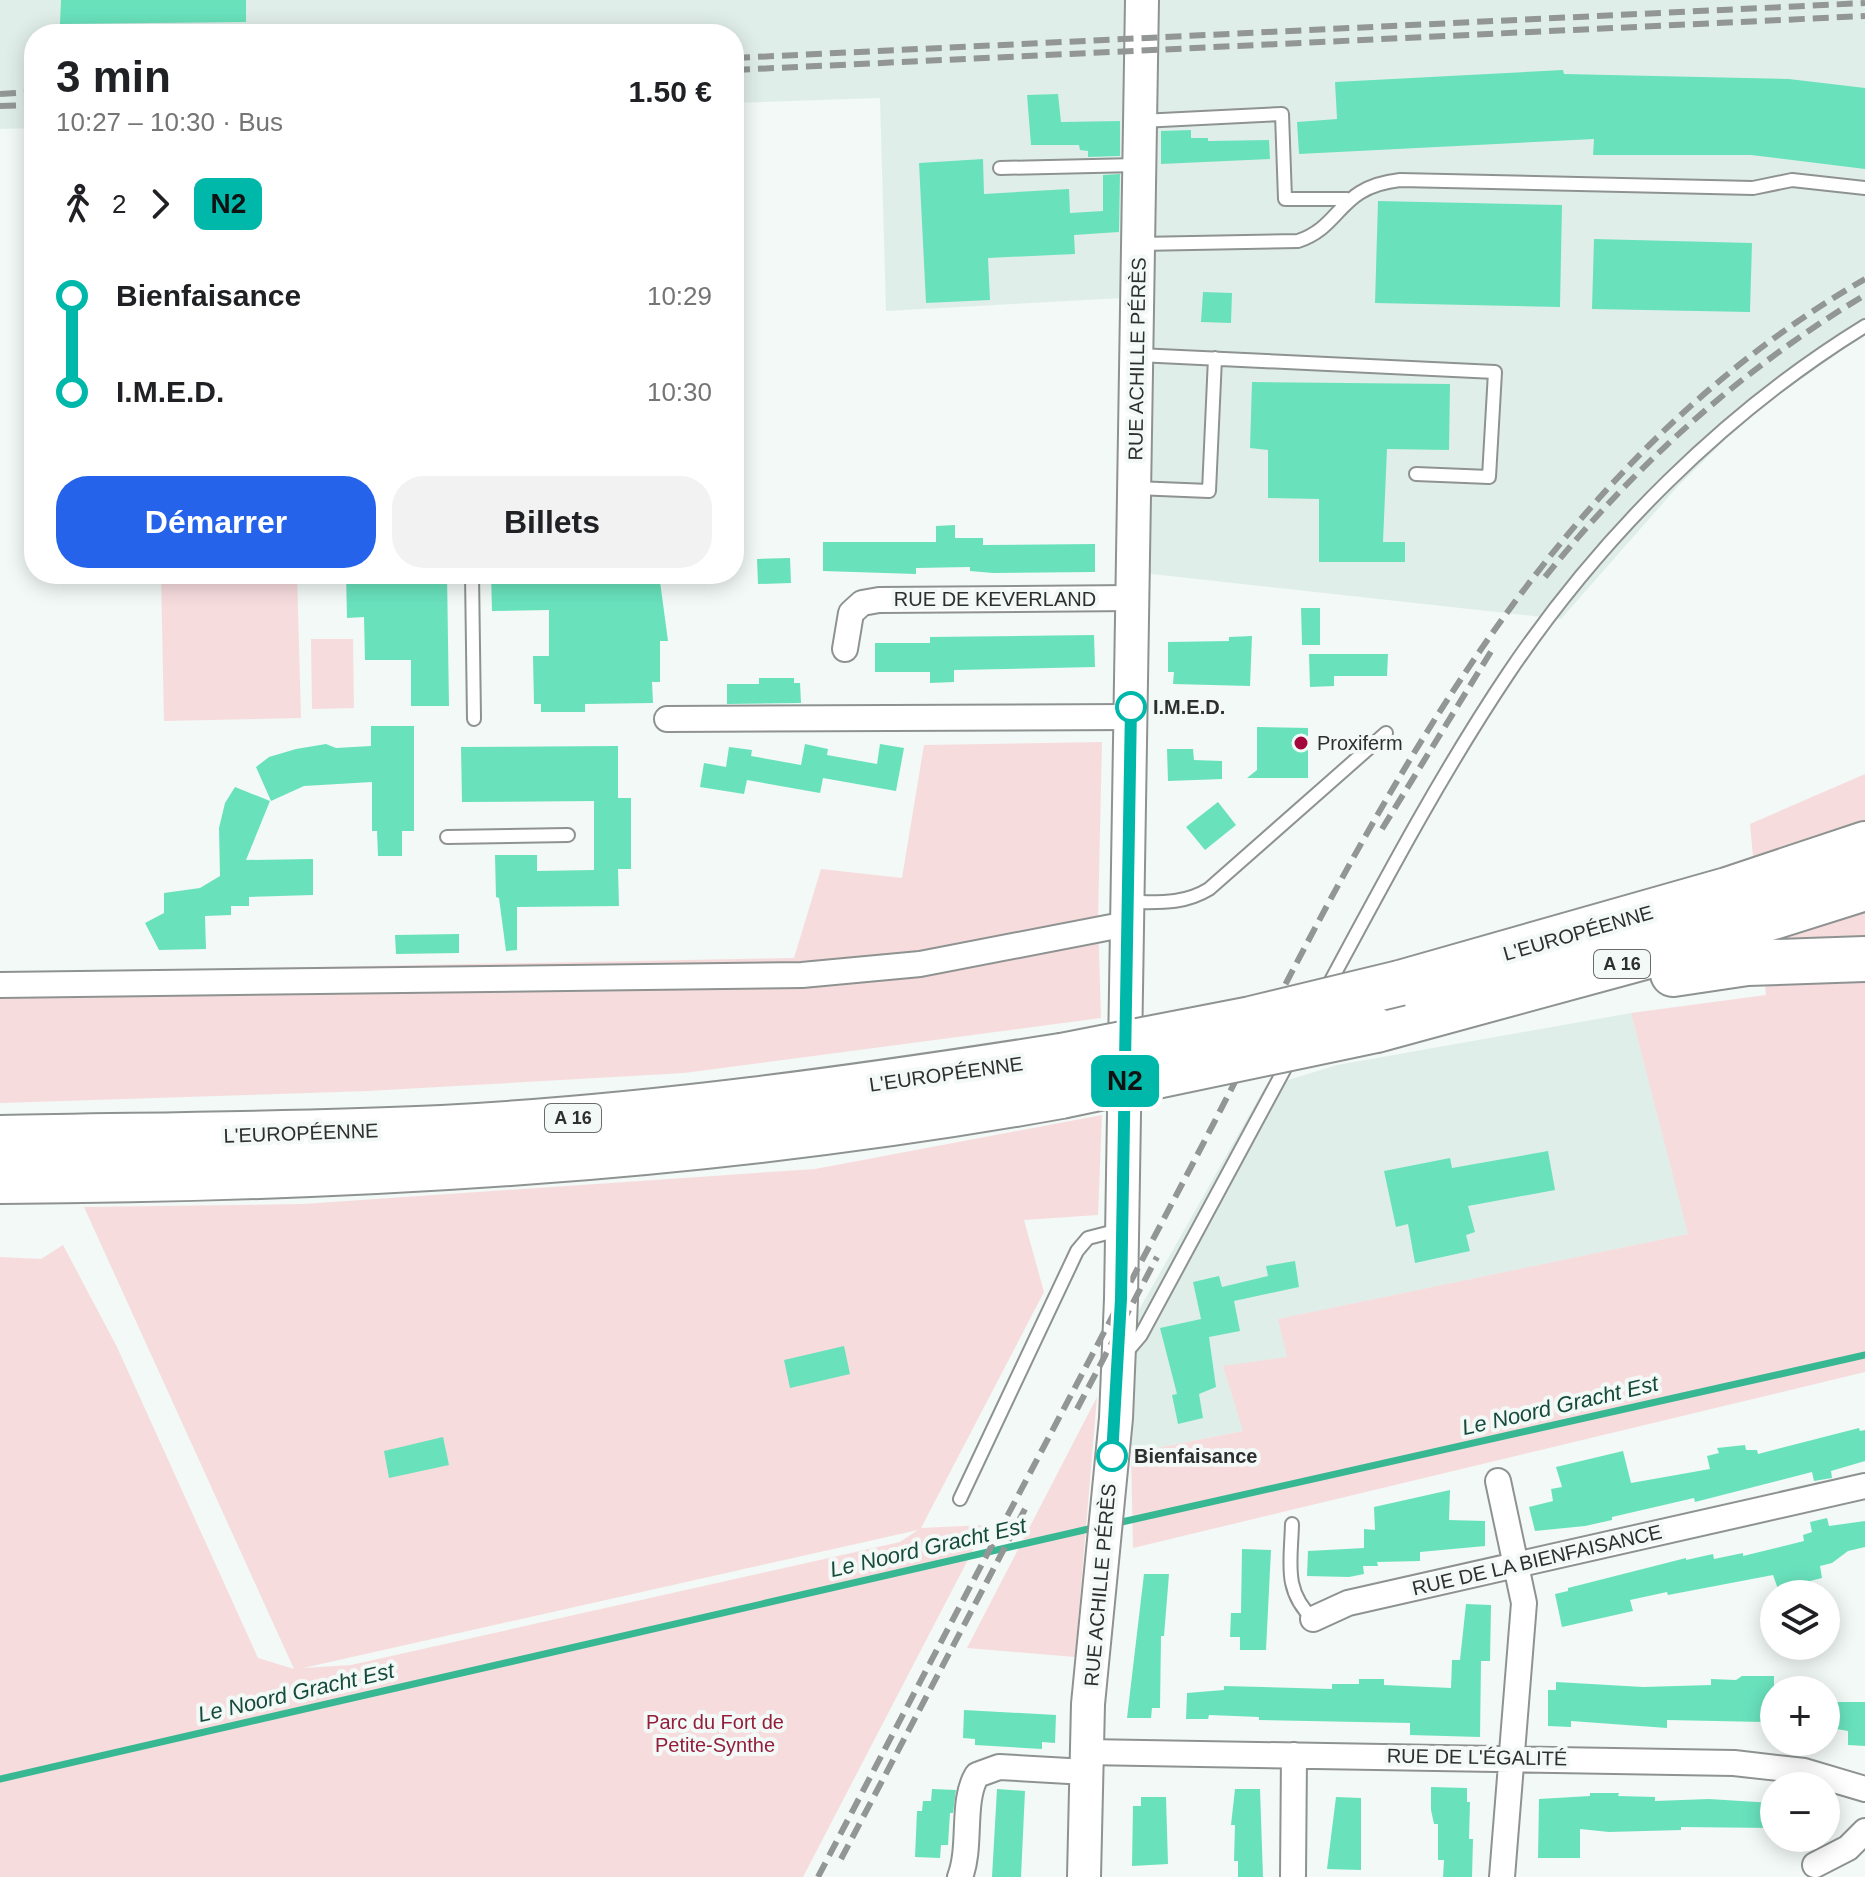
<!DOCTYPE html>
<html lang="fr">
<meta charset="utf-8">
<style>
body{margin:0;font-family:Arial,sans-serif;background:#f2f2f2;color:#202124;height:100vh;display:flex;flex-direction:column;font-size:30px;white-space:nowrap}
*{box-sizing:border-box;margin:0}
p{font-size:26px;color:#757577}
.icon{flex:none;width:44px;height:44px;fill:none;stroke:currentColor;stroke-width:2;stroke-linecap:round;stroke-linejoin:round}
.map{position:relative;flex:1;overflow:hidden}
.sheet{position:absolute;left:24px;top:24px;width:720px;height:560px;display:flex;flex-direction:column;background:#fff;border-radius:32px;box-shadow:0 4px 20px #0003}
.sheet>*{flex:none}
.badge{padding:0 16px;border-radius:12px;font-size:28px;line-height:52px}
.buttons{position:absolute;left:1760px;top:1580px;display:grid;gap:16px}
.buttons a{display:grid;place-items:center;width:80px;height:80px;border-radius:50%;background:#fff;box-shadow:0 4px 20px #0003;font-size:40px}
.map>.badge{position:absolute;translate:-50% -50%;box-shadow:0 0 0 4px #fff}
.legs{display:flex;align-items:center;gap:12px;height:88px;padding:0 32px;font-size:26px}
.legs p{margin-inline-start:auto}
.head{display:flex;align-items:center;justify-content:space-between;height:136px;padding:0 32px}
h1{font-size:44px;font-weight:700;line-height:60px}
.primary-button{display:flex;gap:16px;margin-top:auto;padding:16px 32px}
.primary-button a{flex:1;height:92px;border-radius:32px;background:#2563eb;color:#fff;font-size:32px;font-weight:700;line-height:92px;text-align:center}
.primary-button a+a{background:#f2f2f2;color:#202124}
ul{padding:0 32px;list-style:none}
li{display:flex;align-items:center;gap:28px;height:96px;font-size:30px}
li i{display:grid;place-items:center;width:12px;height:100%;margin:0 10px;background:currentColor}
li i::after{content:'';width:20px;height:20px;margin:-10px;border:6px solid;border-radius:50%;background:#fff}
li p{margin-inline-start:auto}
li:first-child i{background:linear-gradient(#0000 50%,currentColor 0)}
li:last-child i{background:linear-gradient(currentColor 50%,#0000 0)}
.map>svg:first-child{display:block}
</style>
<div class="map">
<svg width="1865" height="1877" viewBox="0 0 1865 1877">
<rect width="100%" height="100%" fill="#f2f9f6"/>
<path fill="#e0eee9" d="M 0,0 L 1865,0 L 1865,334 L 1773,399 L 1728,437 L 1678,486 L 1561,619 L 1115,570 L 1123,298 L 886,311 L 880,98 L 734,103 L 734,34 L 34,34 L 34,128 L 0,129 Z
M 1631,1013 L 1689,1234 L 1279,1319 L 1288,1357 L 1243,1431 L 1131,1453 L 1135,1317 L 1265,1087 L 1337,1065 Z"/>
<path fill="#f7dcde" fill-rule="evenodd" d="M 161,574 L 297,574 L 301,718 L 164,721 Z
M 353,639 L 354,708 L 312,709 L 311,639 Z
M 1102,742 L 1098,919 L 1101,1018 L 684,1073 L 368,1091 L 0,1103 L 0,973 L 794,958 L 821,869 L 902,878 L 924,745 Z
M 1865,774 L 1865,1372 L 1133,1548 L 1131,1453 L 1243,1431 L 1223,1366 L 1287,1357 L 1278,1319 L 1688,1234 L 1631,1013 L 1766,995 L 1750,824 Z
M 1102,1115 L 1098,1215 L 1024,1220 L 1044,1292 L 921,1528 L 986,1525 L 803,1877 L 0,1877 L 0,1257 L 41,1259 L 63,1245 L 117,1347 L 258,1658 L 294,1669 L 84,1207 L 303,1204 L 815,1169 ZM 918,1530 L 900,1542 L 351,1665 L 303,1668 Z
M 1097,1397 L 1075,1657 L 967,1648 Z"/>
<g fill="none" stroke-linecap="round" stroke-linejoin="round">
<path stroke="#38b793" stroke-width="7" d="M 1113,1524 L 1865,1355
M 0,1779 L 1097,1527"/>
</g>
<path fill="#69e2bc" d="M 61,0 L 246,0 L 246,22 L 60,24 Z
M 1563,70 L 1564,74 L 1789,79 L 1865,88 L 1865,169 L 1751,155 L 1593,155 L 1594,139 L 1299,154 L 1297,122 L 1337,119 L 1335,82 Z
M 1058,94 L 1061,122 L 1120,121 L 1120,156 L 1088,157 L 1088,151 L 1080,150 L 1079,145 L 1031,145 L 1027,95 Z
M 1191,130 L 1191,138 L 1208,138 L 1208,141 L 1269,140 L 1270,159 L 1161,164 L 1161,131 Z
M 983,159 L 984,194 L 1069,189 L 1070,213 L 1103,211 L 1103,175 L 1120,174 L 1119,232 L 1074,235 L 1075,254 L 988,258 L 990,300 L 926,303 L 919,163 Z
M 1378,201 L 1562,205 L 1560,307 L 1375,303 Z
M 1594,239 L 1752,243 L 1750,312 L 1592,309 Z
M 1203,292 L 1232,293 L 1231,323 L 1201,322 Z
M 1252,382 L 1450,384 L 1449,450 L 1387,449 L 1383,542 L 1405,542 L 1405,562 L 1319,562 L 1319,499 L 1268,498 L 1268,450 L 1250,448 Z
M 955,525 L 955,538 L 983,538 L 983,545 L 1095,544 L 1095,572 L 993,573 L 970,571 L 970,567 L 916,568 L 916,574 L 823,571 L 823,542 L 936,542 L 936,526 Z
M 790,558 L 791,583 L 758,584 L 757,559 Z
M 346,574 L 447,574 L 449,706 L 411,706 L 411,660 L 365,660 L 364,617 L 347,618 Z
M 491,574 L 659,574 L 668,641 L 660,641 L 660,682 L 652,682 L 653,703 L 585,704 L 585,712 L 541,712 L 541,704 L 534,704 L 533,656 L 549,656 L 549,610 L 492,611 Z
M 1301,608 L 1320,608 L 1320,645 L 1302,645 Z
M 1094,635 L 1095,667 L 954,670 L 954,682 L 930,683 L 930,672 L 875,672 L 875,643 L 930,643 L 930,637 Z
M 1252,636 L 1250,686 L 1173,684 L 1174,672 L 1168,672 L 1168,642 L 1229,641 L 1229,637 Z
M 1309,654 L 1388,654 L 1387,676 L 1334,676 L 1334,686 L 1310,687 Z
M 759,678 L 794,678 L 794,683 L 800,683 L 801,703 L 727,704 L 727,684 L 759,684 Z
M 371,726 L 414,726 L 414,831 L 402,831 L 402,856 L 378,856 L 377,831 L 372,831 L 372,782 L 304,786 L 271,801 L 256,767 L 269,757 L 296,749 L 326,744 L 336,748 L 371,746 Z
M 1257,727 L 1308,728 L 1308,778 L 1247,778 L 1257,770 Z
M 805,744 L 828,749 L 827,755 L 877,764 L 880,744 L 904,748 L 896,791 L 823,778 L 820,793 L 747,780 L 744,794 L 700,787 L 704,763 L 726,767 L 729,747 L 752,750 L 751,756 L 801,765 Z
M 618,746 L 618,798 L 631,798 L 631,869 L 618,869 L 619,906 L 517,907 L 517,950 L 506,951 L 499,898 L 496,897 L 495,855 L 537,855 L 537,871 L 594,870 L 594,801 L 462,802 L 461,747 Z
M 1167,749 L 1193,749 L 1194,760 L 1222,761 L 1222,779 L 1168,781 Z
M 235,787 L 270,801 L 246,860 L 313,859 L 313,895 L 249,897 L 249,906 L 231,906 L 231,915 L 205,916 L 206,949 L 159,950 L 145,923 L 164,913 L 164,893 L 200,888 L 220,876 L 219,828 L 225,803 Z
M 1218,802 L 1236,825 L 1205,850 L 1186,827 Z
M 459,934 L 459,953 L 396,954 L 395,935 Z
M 1548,1151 L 1555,1190 L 1468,1206 L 1475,1232 L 1466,1235 L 1470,1251 L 1415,1263 L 1408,1224 L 1396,1227 L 1384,1171 L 1450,1158 L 1452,1168 Z
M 1295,1261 L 1299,1287 L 1234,1301 L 1240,1331 L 1209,1337 L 1216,1387 L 1199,1394 L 1203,1418 L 1178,1424 L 1172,1395 L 1177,1394 L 1160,1328 L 1201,1319 L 1193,1282 L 1219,1276 L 1222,1287 L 1268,1276 L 1266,1266 Z
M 844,1346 L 850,1374 L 790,1388 L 784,1360 Z
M 1859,1428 L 1860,1431 L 1865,1430 L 1865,1461 L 1831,1471 L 1832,1478 L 1814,1481 L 1812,1472 L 1695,1502 L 1694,1498 L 1612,1517 L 1612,1520 L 1585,1526 L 1535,1531 L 1529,1507 L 1553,1501 L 1551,1489 L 1562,1487 L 1556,1467 L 1623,1451 L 1631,1483 L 1710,1469 L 1707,1456 L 1719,1453 L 1717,1448 L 1745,1445 L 1746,1450 L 1757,1450 L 1758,1454 Z
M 443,1437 L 449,1465 L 389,1478 L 384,1451 Z
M 1450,1490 L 1449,1520 L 1485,1521 L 1485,1546 L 1420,1552 L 1420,1561 L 1377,1562 L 1378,1566 L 1363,1566 L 1364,1574 L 1349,1577 L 1307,1576 L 1308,1551 L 1364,1548 L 1364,1529 L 1375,1530 L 1374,1507 Z
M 1827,1518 L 1829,1526 L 1865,1521 L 1865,1547 L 1848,1551 L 1832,1563 L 1820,1566 L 1822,1578 L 1778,1589 L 1773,1575 L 1668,1595 L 1667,1592 L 1630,1600 L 1633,1611 L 1562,1627 L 1555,1594 L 1568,1591 L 1568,1588 L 1686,1558 L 1686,1560 L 1713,1554 L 1714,1559 L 1743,1553 L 1743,1556 L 1804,1541 L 1803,1535 L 1812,1532 L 1810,1522 Z
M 1242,1549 L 1271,1550 L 1266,1650 L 1240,1650 L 1240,1637 L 1230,1637 L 1231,1613 L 1241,1613 Z
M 1144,1574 L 1169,1574 L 1164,1636 L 1161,1636 L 1160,1708 L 1152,1708 L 1151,1718 L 1127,1718 Z
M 1466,1604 L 1491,1605 L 1490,1661 L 1481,1661 L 1480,1737 L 1410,1735 L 1410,1723 L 1259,1720 L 1259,1717 L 1209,1715 L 1208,1719 L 1186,1719 L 1187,1693 L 1224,1690 L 1224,1686 L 1332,1689 L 1332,1684 L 1359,1684 L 1359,1679 L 1384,1679 L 1384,1685 L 1451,1688 L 1452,1660 L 1460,1660 Z
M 1742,1676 L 1774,1676 L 1774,1715 L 1764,1714 L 1764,1722 L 1667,1720 L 1667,1728 L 1571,1721 L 1571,1727 L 1548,1726 L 1548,1690 L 1556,1690 L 1556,1682 L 1643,1687 L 1711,1685 L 1711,1679 L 1736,1680 Z
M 1826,1702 L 1865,1702 L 1865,1746 L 1848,1745 L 1848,1731 L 1826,1727 Z
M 964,1710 L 1056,1715 L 1055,1743 L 1042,1742 L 1042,1749 L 975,1745 L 975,1739 L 963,1738 Z
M 1431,1787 L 1467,1788 L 1467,1802 L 1470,1802 L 1469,1839 L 1473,1839 L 1472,1877 L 1443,1877 L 1444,1860 L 1438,1860 L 1438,1824 L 1434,1824 L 1431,1810 Z
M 932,1789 L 956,1790 L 953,1813 L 950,1813 L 948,1845 L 941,1845 L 940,1858 L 915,1857 L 917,1811 L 922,1811 L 923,1801 L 931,1801 Z
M 997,1789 L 1025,1791 L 1021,1877 L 992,1877 Z
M 1235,1789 L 1260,1789 L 1263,1877 L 1238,1877 L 1238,1861 L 1234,1861 L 1235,1825 L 1231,1825 Z
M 1590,1793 L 1619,1793 L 1618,1796 L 1655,1797 L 1655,1801 L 1709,1799 L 1773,1803 L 1774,1828 L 1681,1827 L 1681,1830 L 1609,1832 L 1580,1829 L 1580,1858 L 1538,1858 L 1539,1799 L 1590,1796 Z
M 1141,1797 L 1166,1797 L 1168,1864 L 1132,1866 L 1133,1806 L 1141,1806 Z
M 1336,1797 L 1361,1798 L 1361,1870 L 1327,1869 Z"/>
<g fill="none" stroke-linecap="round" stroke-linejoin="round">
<g stroke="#8e9391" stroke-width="16">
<path id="service" d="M 1141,121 L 1282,114 L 1285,199 L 1347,199
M 1000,168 L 1137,165
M 1139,244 L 1298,241 C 1343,226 1337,187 1400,180 L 1753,188 L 1792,180 L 1865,188
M 1138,355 L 1495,372 L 1489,477 L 1416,474
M 1135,488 L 1209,491 L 1215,358
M 472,574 L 474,719
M 447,837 L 568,835
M 1128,902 C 1157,902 1183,905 1209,889 L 1386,733
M 1327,988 C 1384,882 1441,774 1508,674 C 1600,537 1725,412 1865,326
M 1124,1355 L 1141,1335 L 1291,1057
M 960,1499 L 1077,1251 L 1088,1238 L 1119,1230
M 1292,1524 C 1291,1563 1283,1590 1313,1619"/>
</g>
<g stroke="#8e9391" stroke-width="28">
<path id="minor" d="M 845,649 L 851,613 L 862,603 L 879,600 L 1133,598
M 667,719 L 1131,717
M 0,985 L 802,975 L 920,964 L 1127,924
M 1498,1481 L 1524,1603 L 1502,1877
M 1313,1619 L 1348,1603 L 1865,1486
M 1086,1752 L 1734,1763 L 1804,1771 L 1865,1789
M 1815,1865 L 1848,1848 L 1865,1831
M 960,1877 C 972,1846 961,1801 977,1775 L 999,1767 L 1086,1772
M 1293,1877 L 1294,1755"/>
</g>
<g stroke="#8e9391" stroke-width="36">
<path id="tertiary" d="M 1084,1877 L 1088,1704 L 1116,1418 L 1121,1299 L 1142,0"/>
</g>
<g stroke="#8e9391" stroke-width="48">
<path id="motorway" d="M 1673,974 L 1747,963 L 1865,959
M 1400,983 L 1727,890 L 1865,844
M 1376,1030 L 1655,954 L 1865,888
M 0,1138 C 147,1135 295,1135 442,1128 C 650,1117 856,1088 1061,1056
M 0,1181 C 356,1179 710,1159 1061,1096"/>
</g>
<use href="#service" stroke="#fff" stroke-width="12"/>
<use href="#minor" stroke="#fff" stroke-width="24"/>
<use href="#tertiary" stroke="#fff" stroke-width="32"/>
<use href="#motorway" stroke="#fff" stroke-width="44"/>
<path stroke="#929694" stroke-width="6" stroke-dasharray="16 8" stroke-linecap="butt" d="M 734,58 L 1865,3
M 734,70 L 1865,16
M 0,94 L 34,92
M 0,106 L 34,105
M 1545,577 C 1635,465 1741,369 1865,295
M 1382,829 L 1495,645
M 1077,1409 L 1157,1257
M 841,1859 L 1025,1509
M 818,1877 C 938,1647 1059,1418 1180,1188 C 1357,851 1519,478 1865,279"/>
<g stroke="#8e9391" stroke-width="48" stroke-linecap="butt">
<path id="motorway-bridge" d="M 1061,1056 L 1251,1019 L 1400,983
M 1061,1096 L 1376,1030"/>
</g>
<use href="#motorway-bridge" stroke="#fff" stroke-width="44"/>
</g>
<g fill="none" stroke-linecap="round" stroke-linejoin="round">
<g stroke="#fff" stroke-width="18">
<path id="line-1" d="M 1112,1456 L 1121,1299 L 1131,707"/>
</g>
<use href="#line-1" stroke="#00b8aa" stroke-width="12"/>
</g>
<g fill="#fff" stroke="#00b8aa" stroke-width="4">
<circle cx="1131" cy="707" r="14"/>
<circle cx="1112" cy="1456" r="14"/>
</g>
<circle fill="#a3073b" stroke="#f2f9f6" stroke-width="3" cx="1301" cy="743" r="8"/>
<g text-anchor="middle" stroke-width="8" stroke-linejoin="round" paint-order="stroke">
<g fill="#f2f9f6" stroke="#696c6b" stroke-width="2">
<rect x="1594" y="950" width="56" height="28" rx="6"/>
<rect x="545" y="1104" width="56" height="28" rx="6"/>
</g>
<g font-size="18" font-weight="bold" fill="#2e302f">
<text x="1622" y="970">A 16</text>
<text x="573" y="1124">A 16</text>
</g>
<g font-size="20" fill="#2e302f" stroke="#f2f9f6">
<text transform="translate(1137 359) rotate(-89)" y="7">RUE ACHILLE PÉRÈS</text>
<text x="995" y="606">RUE DE KEVERLAND</text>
<text transform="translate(1578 933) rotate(-16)" y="7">L'EUROPÉENNE</text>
<text transform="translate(946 1074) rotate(-8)" y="7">L'EUROPÉENNE</text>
<text transform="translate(301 1133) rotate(-2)" y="7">L'EUROPÉENNE</text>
<text transform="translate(1537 1560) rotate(-13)" y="7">RUE DE LA BIENFAISANCE</text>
<text transform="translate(1100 1585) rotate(-85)" y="7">RUE ACHILLE PÉRÈS</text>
<text transform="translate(1477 1757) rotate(1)" y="7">RUE DE L'ÉGALITÉ</text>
</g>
<g font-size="20" font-weight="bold" fill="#2e302f" stroke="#f2f9f6" text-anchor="start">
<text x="1153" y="714">I.M.E.D.</text>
<text x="1134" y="1463">Bienfaisance</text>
</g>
<g font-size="20" fill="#2e302f" stroke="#f2f9f6" text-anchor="start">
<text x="1317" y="750">Proxiferm</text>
</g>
<g font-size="20" fill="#931d3b" stroke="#f2f9f6">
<text x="715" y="1729">Parc du Fort de<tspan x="715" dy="23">Petite-Synthe</tspan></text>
</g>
<g font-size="22" font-style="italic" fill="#164a3b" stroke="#f2f9f6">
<text transform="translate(1560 1405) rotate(-13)" y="8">Le Noord Gracht Est</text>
<text transform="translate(928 1547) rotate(-13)" y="8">Le Noord Gracht Est</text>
<text transform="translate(296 1692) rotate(-13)" y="8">Le Noord Gracht Est</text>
</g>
</g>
</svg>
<div class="buttons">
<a><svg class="icon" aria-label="layers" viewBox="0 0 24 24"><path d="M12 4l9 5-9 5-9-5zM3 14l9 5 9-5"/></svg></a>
<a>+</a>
<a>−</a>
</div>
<b class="badge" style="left:1125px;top:1081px;background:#00b8aa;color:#111">N2</b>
<section class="sheet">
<div class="head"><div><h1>3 min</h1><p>10:27 – 10:30 · Bus</p></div><b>1.50 €</b></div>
<div class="legs"><svg class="icon" aria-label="walk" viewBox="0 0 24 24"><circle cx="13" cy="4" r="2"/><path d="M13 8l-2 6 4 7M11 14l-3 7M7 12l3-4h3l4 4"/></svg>2<svg class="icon" aria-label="forward" viewBox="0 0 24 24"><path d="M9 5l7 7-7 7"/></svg><b class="badge" style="background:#00b8aa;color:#111">N2</b></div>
<ul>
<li><i style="color:#00b8aa"></i><b>Bienfaisance</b><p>10:29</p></li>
<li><i style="color:#00b8aa"></i><b>I.M.E.D.</b><p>10:30</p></li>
</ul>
<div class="primary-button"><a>Démarrer</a><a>Billets</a></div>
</section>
</div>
